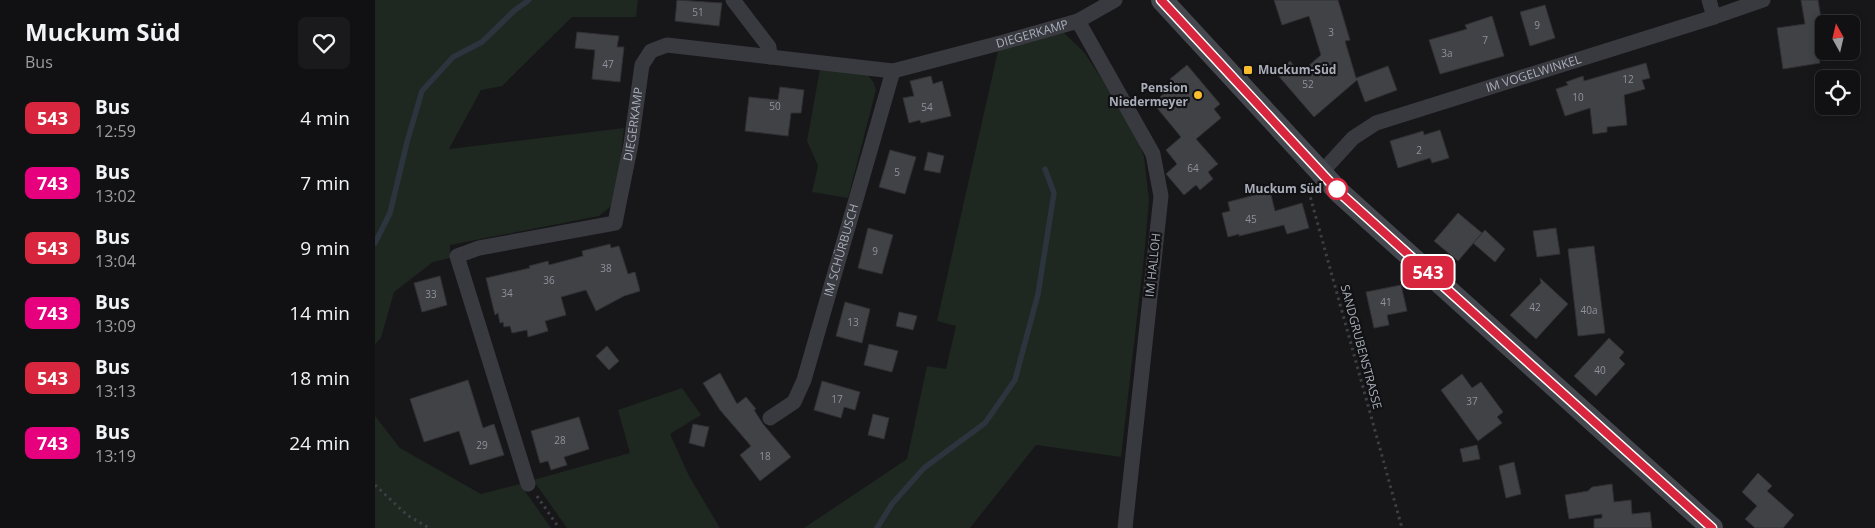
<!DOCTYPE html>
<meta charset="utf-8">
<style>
body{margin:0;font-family:"Open Sans",sans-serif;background:#1a1a1c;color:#f1f3f6;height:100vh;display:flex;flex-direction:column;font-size:19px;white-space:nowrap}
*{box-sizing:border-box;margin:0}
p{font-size:16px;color:#9c9da0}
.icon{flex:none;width:28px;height:28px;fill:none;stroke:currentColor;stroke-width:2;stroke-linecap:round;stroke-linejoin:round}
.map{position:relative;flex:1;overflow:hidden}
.details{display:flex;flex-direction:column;background:#111113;width:375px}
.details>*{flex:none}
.badge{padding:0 10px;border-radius:8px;font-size:18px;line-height:32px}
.needle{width:32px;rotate:352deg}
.controls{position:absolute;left:1440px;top:15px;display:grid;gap:10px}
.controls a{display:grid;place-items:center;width:45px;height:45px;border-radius:8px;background:#111113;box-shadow:0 2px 8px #0003,0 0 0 1px #303133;font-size:25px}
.map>.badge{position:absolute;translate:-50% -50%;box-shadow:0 0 0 2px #fff}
.round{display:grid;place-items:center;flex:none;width:52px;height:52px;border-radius:8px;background:#1a1a1c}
.head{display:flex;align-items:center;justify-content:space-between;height:85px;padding:0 25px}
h1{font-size:24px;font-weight:700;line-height:38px}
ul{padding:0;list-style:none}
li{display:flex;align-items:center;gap:15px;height:65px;padding:0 25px}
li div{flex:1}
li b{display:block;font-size:19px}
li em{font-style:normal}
li .badge{min-width:55px;font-weight:700;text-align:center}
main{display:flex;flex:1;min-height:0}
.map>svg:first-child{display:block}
</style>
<main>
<section class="details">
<div class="head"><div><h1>Muckum Süd</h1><p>Bus</p></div><a class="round"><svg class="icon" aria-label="heart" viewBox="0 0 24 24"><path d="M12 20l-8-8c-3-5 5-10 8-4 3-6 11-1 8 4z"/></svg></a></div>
<ul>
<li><span class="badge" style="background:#d7263d;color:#fff">543</span><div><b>Bus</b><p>12:59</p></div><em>4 min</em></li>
<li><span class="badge" style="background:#e6007e;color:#fff">743</span><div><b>Bus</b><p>13:02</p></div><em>7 min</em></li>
<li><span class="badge" style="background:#d7263d;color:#fff">543</span><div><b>Bus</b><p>13:04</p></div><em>9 min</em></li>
<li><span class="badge" style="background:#e6007e;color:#fff">743</span><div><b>Bus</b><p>13:09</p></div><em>14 min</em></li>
<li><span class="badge" style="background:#d7263d;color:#fff">543</span><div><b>Bus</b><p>13:13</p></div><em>18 min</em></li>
<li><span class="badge" style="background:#e6007e;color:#fff">743</span><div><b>Bus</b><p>13:19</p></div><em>24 min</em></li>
</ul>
</section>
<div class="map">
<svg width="1500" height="528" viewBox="0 0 1500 528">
<rect width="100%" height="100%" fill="#171719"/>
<path fill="#1e2720" d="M 0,0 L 263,0 L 261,17 L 197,17 L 127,86 L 106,90 L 74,149 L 249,128 L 242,192 L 235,207 L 224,216 L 75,245 L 75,258 L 58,262 L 19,292 L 6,338 L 0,344 Z
M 688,32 L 709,52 L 758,126 L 769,157 L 774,200 L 769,257 L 746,457 L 661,445 L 595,528 L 429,528 L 532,459 L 552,366 L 571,369 L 581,326 L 562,321 L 623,51 Z
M 445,69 L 493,75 L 499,83 L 501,90 L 473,198 L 437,192 L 443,166 L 432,141 Z
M 307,388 L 326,415 L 295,434 L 314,476 L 345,528 L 192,528 L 158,480 L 255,453 L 243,410 Z
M 0,416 L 25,448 L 106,494 L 145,484 L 176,528 L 0,528 Z"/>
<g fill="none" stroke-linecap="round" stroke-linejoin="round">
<path stroke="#2c353d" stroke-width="5.5" d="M 0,243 L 15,213 L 32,142 L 47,91 L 78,57 L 107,42 L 140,10 L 154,0
M 502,528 L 517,504 L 549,468 L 610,423 L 640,380 L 663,294 L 679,193 L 670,169"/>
</g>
<path fill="#414246" stroke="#313035" d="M 302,0 L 347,3 L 344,26 L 300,21 Z
M 899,0 L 963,0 L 975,40 L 970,41 L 981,78 L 1013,66 L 1022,90 L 990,102 L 982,80 L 939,117 L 901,73 L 915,61 L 925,73 L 946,55 L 934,16 L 907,25 Z
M 1426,0 L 1443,0 L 1449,36 L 1449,38 L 1441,39 L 1445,63 L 1408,69 L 1402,28 L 1430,24 Z
M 1170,5 L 1180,38 L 1155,46 L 1145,12 Z
M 1117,16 L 1129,56 L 1065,74 L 1054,40 L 1092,29 L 1090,25 Z
M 202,32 L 244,36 L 242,47 L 249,47 L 245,82 L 217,79 L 220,50 L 200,48 Z
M 1271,63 L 1275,78 L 1267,80 L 1270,89 L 1249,95 L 1252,125 L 1232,127 L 1232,132 L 1218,134 L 1215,108 L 1190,116 L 1181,89 L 1193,85 L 1191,82 L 1208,76 L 1209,81 Z
M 812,65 L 845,104 L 839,109 L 846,118 L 821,139 L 843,164 L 833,172 L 838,179 L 825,190 L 821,185 L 809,195 L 791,174 L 802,164 L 791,150 L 806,137 L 778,103 L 800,84 L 795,79 Z
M 556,76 L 558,84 L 567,81 L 576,116 L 546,123 L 545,120 L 534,123 L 528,98 L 539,96 L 535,81 Z
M 405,87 L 429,90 L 426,113 L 416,113 L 413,136 L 370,131 L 374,97 L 403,100 Z
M 1065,130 L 1074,158 L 1057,163 L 1055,158 L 1023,168 L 1015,141 L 1048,131 L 1049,135 Z
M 515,150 L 541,157 L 530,194 L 504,187 Z
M 553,152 L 569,156 L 565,173 L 549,170 Z
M 895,191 L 900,211 L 927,203 L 934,228 L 912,234 L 909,225 L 864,236 L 864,234 L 853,237 L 847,213 L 855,211 L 853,202 Z
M 1083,213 L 1107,233 L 1083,261 L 1059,241 Z
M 493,228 L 518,235 L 507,274 L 483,268 Z
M 1181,228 L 1185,254 L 1162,257 L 1158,231 Z
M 1110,230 L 1130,249 L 1120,262 L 1098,243 Z
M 235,244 L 236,248 L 244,246 L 253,274 L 260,272 L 265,291 L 249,296 L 221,311 L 211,290 L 186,297 L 191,315 L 170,321 L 173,331 L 153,337 L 152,330 L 137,333 L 135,326 L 129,327 L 128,322 L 125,323 L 123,313 L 120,315 L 111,278 L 155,268 L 154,266 L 173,261 L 174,265 L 208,256 L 207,251 Z
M 1219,246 L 1230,333 L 1203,336 L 1193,249 Z
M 65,276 L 72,305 L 47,312 L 39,283 Z
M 1165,278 L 1193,304 L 1161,339 L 1135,315 L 1166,283 Z
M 1026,285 L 1032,311 L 1012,315 L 1014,325 L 999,328 L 991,292 Z
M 470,302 L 495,309 L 487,343 L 461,336 Z
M 524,312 L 542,316 L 538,330 L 521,326 Z
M 1234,338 L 1249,352 L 1244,358 L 1250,364 L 1221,396 L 1199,376 Z
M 494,344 L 523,351 L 517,372 L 489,365 Z
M 232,346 L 244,361 L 234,370 L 221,356 Z
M 345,373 L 362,404 L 371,397 L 381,409 L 379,410 L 388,424 L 416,457 L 385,481 L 365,455 L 376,446 L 345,410 L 328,383 Z
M 1087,374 L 1097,388 L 1106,382 L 1128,412 L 1122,417 L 1127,423 L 1103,441 L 1066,390 Z
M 93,380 L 108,428 L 119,424 L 129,455 L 95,465 L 84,431 L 49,442 L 35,399 Z
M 447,381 L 485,392 L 480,410 L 469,407 L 466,418 L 439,410 Z
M 498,414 L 514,418 L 509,439 L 493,435 Z
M 204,417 L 214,449 L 189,457 L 192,465 L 176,470 L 173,461 L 165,463 L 156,431 Z
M 318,424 L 334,427 L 329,447 L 314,443 Z
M 1102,445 L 1105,459 L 1088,462 L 1085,449 Z
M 1139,462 L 1146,494 L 1131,498 L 1124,466 Z
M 1383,473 L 1397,486 L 1392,491 L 1419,515 L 1408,528 L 1380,528 L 1370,519 L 1382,506 L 1367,492 Z
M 1237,484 L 1239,502 L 1256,500 L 1257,514 L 1275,512 L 1277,528 L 1219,528 L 1219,519 L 1227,518 L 1227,514 L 1194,519 L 1190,495 L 1213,491 L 1217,487 Z"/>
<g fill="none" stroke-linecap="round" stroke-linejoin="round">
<path stroke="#3d3f45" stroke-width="3" stroke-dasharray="2.5 4" stroke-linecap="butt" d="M 938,192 L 935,196 L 1027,528
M 0,485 L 32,515 L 54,528
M 162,496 L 184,528"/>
<g stroke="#393a40" stroke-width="15">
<path d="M 358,0 L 394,47 L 395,57"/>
<path d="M 1334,0 L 1339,17"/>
<path d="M 703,21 L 778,154 L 786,196 L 750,528"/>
<path id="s1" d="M 946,173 L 978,138 L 1001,123 L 1339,17 L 1388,0"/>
<path id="s2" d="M 395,418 L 419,402 L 429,380 L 518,71"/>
<path id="s3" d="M 153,484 L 82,256 L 104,248 L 240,223 L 256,144 L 267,65 L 276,51 L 292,45 L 518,71 L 629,42 L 703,21 L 740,0"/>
</g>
<path stroke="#45474e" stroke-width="22" d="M 787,0 L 964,192 L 1337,528"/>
</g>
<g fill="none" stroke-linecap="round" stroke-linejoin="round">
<g stroke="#fff" stroke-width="11">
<path id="line" d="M 786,0 L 964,192 L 1337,528"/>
</g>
<use href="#line" stroke="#d7263d" stroke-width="8"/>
</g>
<g fill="#f9bd2e" stroke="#121214" stroke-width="2">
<rect x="868" y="65" width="10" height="10" rx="2.5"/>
<circle cx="823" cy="95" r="5"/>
</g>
<circle fill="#fff" stroke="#d7263d" stroke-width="2.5" cx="962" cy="189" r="10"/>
<g text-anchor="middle" stroke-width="4.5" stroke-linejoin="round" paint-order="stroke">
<g font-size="10" fill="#8e929c">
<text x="323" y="16">51</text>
<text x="1162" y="29">9</text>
<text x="956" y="36">3</text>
<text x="1110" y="44">7</text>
<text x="1072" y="57">3a</text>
<text x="233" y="68">47</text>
<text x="1253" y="83">12</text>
<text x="933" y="88">52</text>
<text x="1203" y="101">10</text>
<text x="400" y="110">50</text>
<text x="552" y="111">54</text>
<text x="1044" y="154">2</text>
<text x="818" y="172">64</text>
<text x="522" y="176">5</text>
<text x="876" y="223">45</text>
<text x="500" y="255">9</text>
<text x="231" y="272">38</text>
<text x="174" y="284">36</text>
<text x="132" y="297">34</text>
<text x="56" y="298">33</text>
<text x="1011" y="306">41</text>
<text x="1160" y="311">42</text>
<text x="1214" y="314">40a</text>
<text x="478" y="326">13</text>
<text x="1225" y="374">40</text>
<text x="462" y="403">17</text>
<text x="1097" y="405">37</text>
<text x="185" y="444">28</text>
<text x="107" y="449">29</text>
<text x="390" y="460">18</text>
</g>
<g font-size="12" fill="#a8adb9" stroke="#121214">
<text dy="4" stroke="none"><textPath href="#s3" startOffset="966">DIEGERKAMP</textPath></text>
<text dy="4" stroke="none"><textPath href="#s1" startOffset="240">IM VOGELWINKEL</textPath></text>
<text dy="4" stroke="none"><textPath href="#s3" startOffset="501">DIEGERKAMP</textPath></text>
<text dy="4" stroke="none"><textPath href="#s2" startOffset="188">IM SCHÜRBUSCH</textPath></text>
<text transform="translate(778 265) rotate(-84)" y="4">IM HALLOH</text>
<text transform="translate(986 347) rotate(75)" y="4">SANDGRUBENSTRASSE</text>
</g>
<g font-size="12" font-weight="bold" fill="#a8adb9" stroke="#121214" text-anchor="start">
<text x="883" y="74">Muckum-Süd</text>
<text x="813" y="92" text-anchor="end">Pension<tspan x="813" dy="14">Niedermeyer</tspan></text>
</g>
<g font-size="12" font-weight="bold" fill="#a8adb9" stroke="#121214" text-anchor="end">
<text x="947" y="193">Muckum Süd</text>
</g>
</g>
</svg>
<div class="controls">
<a><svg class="needle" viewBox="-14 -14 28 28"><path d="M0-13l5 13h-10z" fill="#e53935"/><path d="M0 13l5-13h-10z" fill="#9c9da0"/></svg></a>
<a><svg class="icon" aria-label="locate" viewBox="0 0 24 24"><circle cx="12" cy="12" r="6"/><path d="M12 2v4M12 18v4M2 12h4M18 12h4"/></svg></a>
</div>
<b class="badge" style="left:1053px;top:272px;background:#d7263d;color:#fff">543</b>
</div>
</main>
